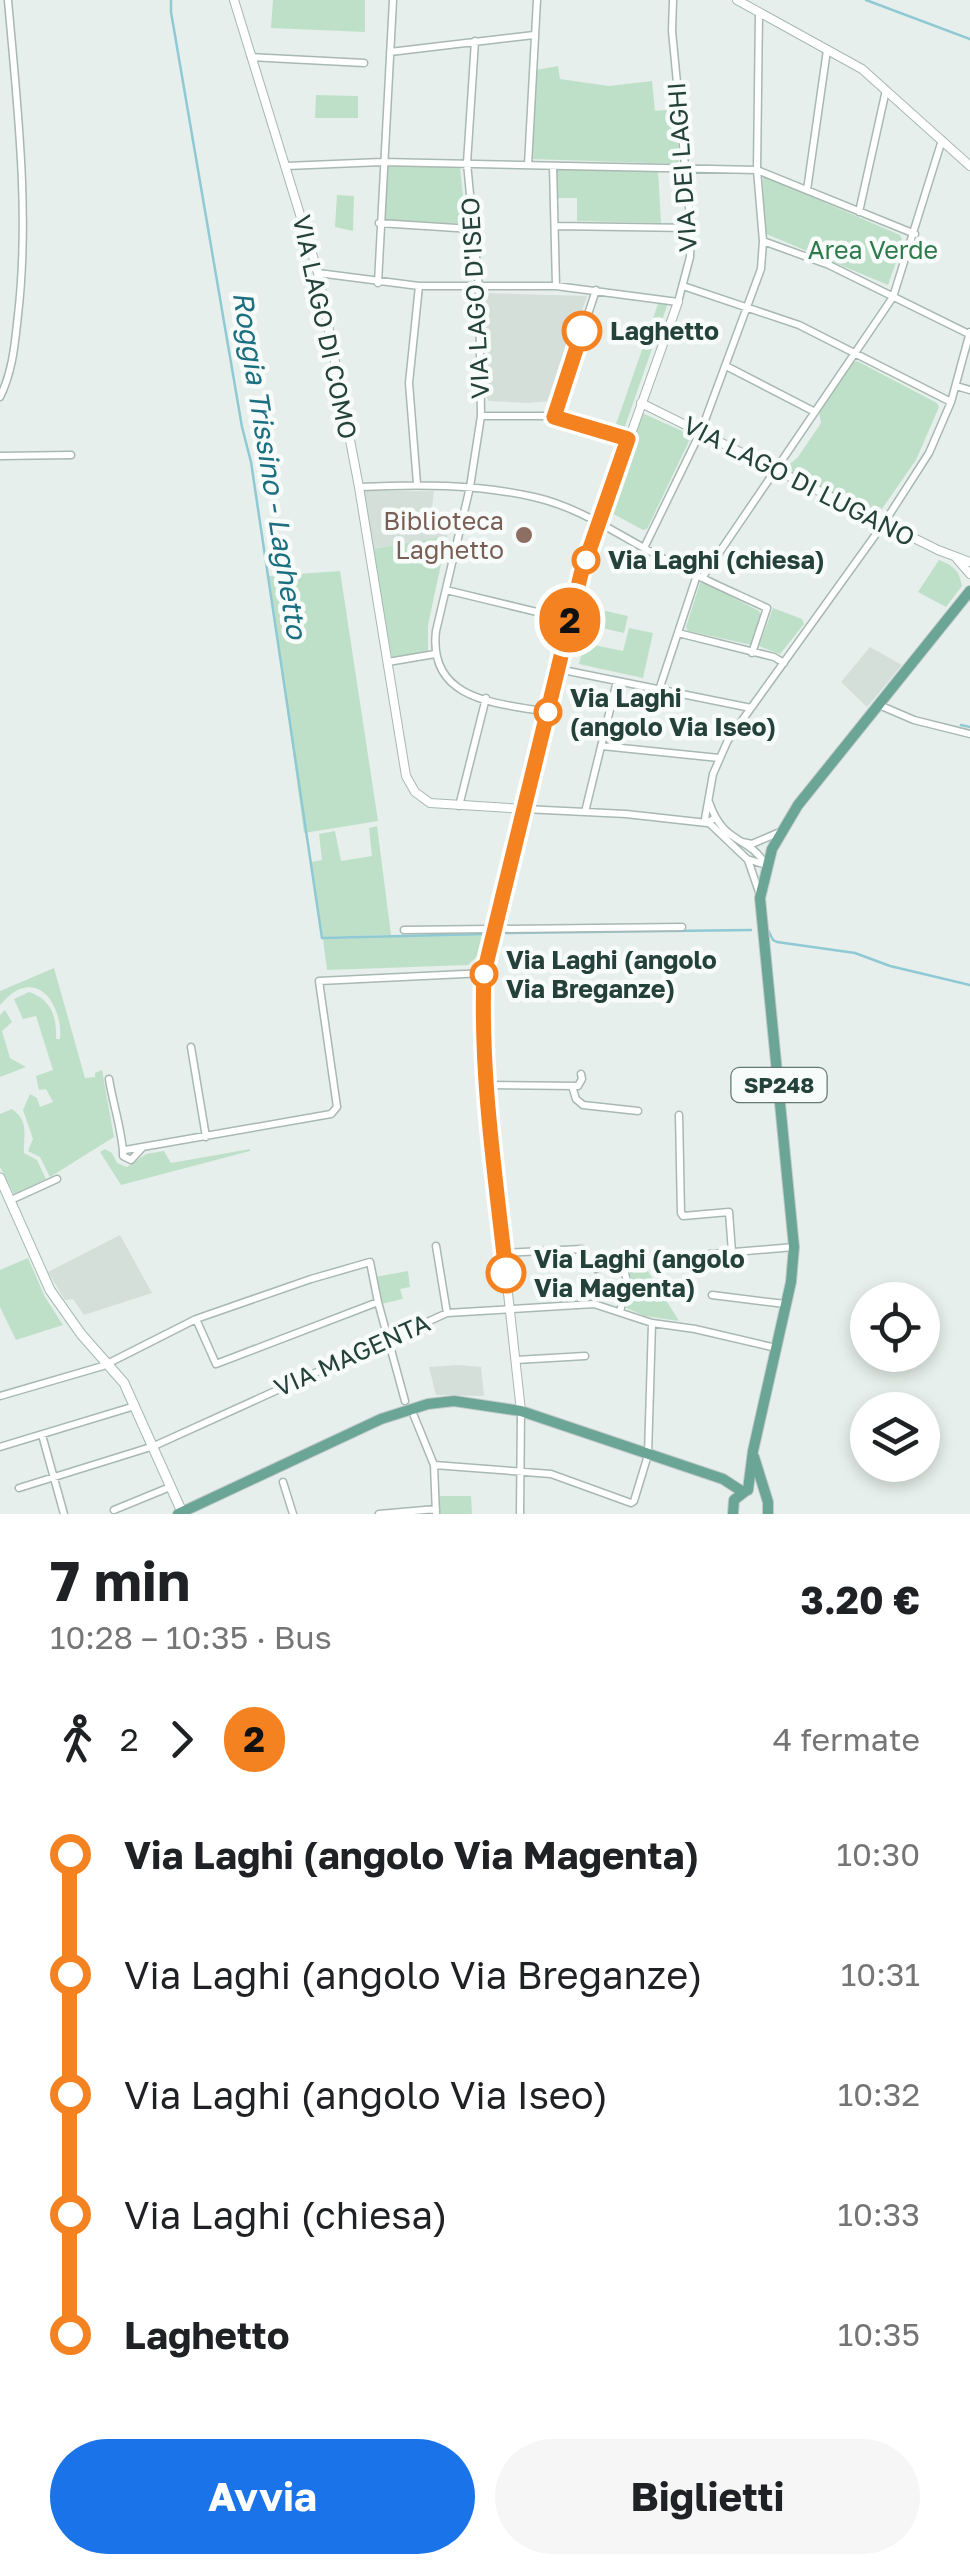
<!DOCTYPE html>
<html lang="it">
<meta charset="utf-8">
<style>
body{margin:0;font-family:"Golos Text",sans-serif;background:#f6f6f6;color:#202124;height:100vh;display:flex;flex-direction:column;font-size:38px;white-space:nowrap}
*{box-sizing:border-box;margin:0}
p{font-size:32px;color:#757577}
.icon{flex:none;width:55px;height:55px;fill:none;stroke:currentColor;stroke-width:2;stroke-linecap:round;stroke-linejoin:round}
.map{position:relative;height:1514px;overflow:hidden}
.sheet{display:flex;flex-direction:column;background:#fff;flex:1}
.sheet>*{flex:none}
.badge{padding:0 20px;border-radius:32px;font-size:35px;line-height:65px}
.controls{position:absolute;left:850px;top:1282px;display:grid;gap:20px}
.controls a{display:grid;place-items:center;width:90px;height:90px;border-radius:50%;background:#fff;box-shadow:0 5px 15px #0003;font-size:50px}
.map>.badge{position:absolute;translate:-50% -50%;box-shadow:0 0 0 5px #fff}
.legs{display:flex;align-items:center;gap:15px;height:110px;padding:0 50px;font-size:32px}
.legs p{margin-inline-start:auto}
.summary{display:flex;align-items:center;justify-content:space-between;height:170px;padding:0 50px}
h1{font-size:55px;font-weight:700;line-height:75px}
.button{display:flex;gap:20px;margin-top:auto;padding:20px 50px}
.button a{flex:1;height:115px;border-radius:60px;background:#1a73e8;color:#fff;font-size:40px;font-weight:700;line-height:115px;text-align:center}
.button a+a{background:#f6f6f6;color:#202124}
ul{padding:0 50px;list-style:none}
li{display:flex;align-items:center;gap:35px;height:120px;font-size:38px}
li i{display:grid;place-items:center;width:15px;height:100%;margin:0 12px;background:currentColor}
li i::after{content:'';width:25px;height:25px;margin:-12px;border:8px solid;border-radius:50%;background:#fff}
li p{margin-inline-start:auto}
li:first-child i{background:linear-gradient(#0000 50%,currentColor 0)}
li:last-child i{background:linear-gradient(currentColor 50%,#0000 0)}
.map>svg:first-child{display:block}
</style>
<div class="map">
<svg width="970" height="1514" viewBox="0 0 970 1514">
<rect width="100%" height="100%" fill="#e6efeb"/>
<path fill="#d4dfda" d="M 485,293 L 587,296 L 551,401 L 528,403 L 489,401 L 487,398 Z
M 361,491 L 434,491 L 431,515 L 451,516 L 447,536 L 371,549 Z
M 870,647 L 902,665 L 867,707 L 841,682 Z
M 120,1235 L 152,1293 L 84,1315 L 73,1299 L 65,1300 L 48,1272 Z
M 459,1365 L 481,1367 L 484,1396 L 436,1395 L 429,1367 Z"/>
<path fill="#bfe0c8" d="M 273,0 L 365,0 L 365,32 L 271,28 Z
M 558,66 L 560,79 L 609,86 L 652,81 L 655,111 L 676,109 L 679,164 L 531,159 L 532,89 L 536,70 Z
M 316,95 L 358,96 L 358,118 L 315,118 Z
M 385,166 L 460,167 L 466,224 L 384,220 Z
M 557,169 L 658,170 L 661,223 L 577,221 L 577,198 L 557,198 Z
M 763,176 L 900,235 L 903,242 L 888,285 L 764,233 Z
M 337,195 L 354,196 L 353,231 L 335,227 Z
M 659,301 L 668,303 L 623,432 L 614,430 Z
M 857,361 L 937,403 L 939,407 L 916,460 L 877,516 L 784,469 L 798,457 L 821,423 L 819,412 L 854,362 Z
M 642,413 L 689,434 L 690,439 L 647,529 L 643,530 L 608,511 Z
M 447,536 L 428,625 L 428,653 L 392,657 L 372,549 Z
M 939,560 C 954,566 959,570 962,586 L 946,607 L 918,592 Z
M 340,571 L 378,821 L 304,833 L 269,576 Z
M 704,582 L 759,611 L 761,616 L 752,645 L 688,631 L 686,627 L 700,583 Z
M 773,608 L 802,619 L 804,624 L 780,654 L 759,646 Z
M 597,609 L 628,616 L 624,633 L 593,626 Z
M 629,628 L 653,633 L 643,678 L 579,664 L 584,643 L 623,651 Z
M 377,826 L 391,935 L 323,937 L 311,862 L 322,860 L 319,834 L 335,831 L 341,861 L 372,856 L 369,828 Z
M 486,934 L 484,950 L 468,965 L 327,970 L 323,939 Z
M 54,968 L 85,1078 L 95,1077 L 95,1073 L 102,1070 L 114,1137 L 50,1177 L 40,1157 L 28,1151 L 33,1139 L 23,1110 L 30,1094 L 37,1098 L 40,1107 L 53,1102 L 46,1089 L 39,1090 L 36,1076 L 53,1070 L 36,1016 L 23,1019 L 14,999 L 29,992 C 51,999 57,1017 56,1039 L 60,1039 C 63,1019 49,978 20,989 C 12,992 6,999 0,1005 L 0,991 Z
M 5,1010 L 12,1022 L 2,1031 L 10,1058 L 26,1067 L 0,1077 L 0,1015 Z
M 12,1109 C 30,1122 23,1136 24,1153 L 37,1160 L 46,1179 L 14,1194 L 0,1167 L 0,1114 Z
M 105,1149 L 112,1153 L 117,1163 L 127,1167 L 146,1154 L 164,1151 L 171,1163 L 250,1149 L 250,1151 L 121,1185 L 100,1152 Z
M 635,1250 L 679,1321 L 645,1316 L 624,1307 L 631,1278 L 623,1254 Z
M 28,1258 L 45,1297 L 63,1325 L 16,1340 L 0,1307 L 0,1270 Z
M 408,1271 L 410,1287 L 400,1289 L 403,1299 L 381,1304 L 375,1277 Z
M 440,1496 L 471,1496 L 472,1514 L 440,1514 Z"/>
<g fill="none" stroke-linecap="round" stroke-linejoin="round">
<path stroke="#8ec9d4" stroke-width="2.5" d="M 171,0 L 171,12 L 242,427 L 251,462 L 322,938 L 485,934
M 866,0 L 970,39
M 961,725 L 970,727
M 768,930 L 773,940 L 777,942 L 855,953 L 890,966 L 970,985
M 501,933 L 751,930"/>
<g stroke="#a8b8b2" stroke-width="9">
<path id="minor" d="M 475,41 L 467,163 L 479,288 L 481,416 L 470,487 L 436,631 C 428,700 495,703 548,712
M 390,52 L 534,35
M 251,57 L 364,63
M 528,165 L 537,0
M 286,166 L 382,162 L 757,170 L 915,234
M 553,166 L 556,286
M 807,190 L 827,50
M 859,212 L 886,90
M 379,223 L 472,229
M 555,226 L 691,228
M 763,241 L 829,265 L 969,334
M 318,273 L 419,286 L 556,286 L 678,302 L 690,257 L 691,228 L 672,31 L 673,0
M 378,283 L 393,0
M 683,286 L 799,325 L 951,402
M 596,290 L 554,417 L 628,439
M 726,366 L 815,412
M 956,386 L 970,390
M 0,397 C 13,371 15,342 18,315 C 30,211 17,104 8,0
M 481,416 L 547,416
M 0,456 L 71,455
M 417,484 L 409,383 L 419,286
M 359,487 C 418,484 476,484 534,497 C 574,506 608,528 644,548 C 684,571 726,589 767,608 L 752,653
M 644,548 L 701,431 L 761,269 L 763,241 L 757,170 L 759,12
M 702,578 L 893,297 L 942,140
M 446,590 L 570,620
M 678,633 L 774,657 L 784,663
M 388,662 L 435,654
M 558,669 L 751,708
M 659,690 L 697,575
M 879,705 L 914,720 L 970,734
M 602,746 L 719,758
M 709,802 C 724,846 747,834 766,865
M 459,806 L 486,698
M 524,809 L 626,814 L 707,823 L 715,818
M 585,812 L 617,681
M 742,842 L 752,844 L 780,832
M 748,860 L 760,895
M 766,865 L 747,859 L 705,819 L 713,774 L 728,740 L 884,523 L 929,453 L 951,402 L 970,332
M 404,930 L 682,927
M 191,1047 L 206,1137
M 109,1079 C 112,1100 124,1138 123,1156 L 131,1160 L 142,1148
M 485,1085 L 578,1086 L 582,1079 L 581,1074
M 572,1086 L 576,1099 L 583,1105 L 638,1111
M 679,1115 L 681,1213 L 683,1216 L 729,1212 L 732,1252
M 125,1150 L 331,1114 L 337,1107 L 319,981 L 485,973
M 11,1200 L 57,1179
M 436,1246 L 447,1313
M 504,1253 L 582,1249
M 658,1266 L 691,1265 L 710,1254 L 794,1247
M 596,1269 L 622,1262 L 627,1281 L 620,1312
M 712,1295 L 785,1304
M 196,1319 L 216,1364 L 378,1302
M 516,1360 L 585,1356
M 0,1396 L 103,1366 L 196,1319 L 311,1279 L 370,1262 L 378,1302 L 405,1401
M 414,1416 L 434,1465 L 436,1514
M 42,1435 L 64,1514
M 0,1447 L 135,1406
M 434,1465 L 551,1474 L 631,1503 L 634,1501 L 648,1455 L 652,1323
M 283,1482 L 293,1514
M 19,1488 L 154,1446 L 447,1313 L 594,1304 L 652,1323 L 695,1329 L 776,1348
M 114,1510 L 170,1487
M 379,1514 L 436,1509
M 520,1514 L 521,1411"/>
</g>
<g stroke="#a8b8b2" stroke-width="10">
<path id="tertiary" d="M 234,0 L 318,273 L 359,487 L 406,776 L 415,792 L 430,803 L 524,809
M 737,0 L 862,69 L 970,166
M 641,403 L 938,550 L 970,562
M 957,559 L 970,574
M 521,1411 L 485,1085 L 481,1037 L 485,973 L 581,574 L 678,302"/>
</g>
<g stroke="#a4bbb3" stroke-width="11">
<path id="secondary" d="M 0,1178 L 50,1290 L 81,1334 L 124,1383 L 182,1512"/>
</g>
<g stroke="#c2cac8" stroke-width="12">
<path id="primary" d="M 754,1457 L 768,1502 L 768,1514
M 748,1490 L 753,1451 L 791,1282 L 794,1247 L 760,898 L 772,849 L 798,805 L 970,591
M 178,1514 L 381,1419 L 428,1404 L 454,1401 L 521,1411 L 723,1479 L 743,1492
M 733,1514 L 734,1500 L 747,1490"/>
</g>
<use href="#minor" stroke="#fff" stroke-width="6"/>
<use href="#tertiary" stroke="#fff" stroke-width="8"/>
<use href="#secondary" stroke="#fff" stroke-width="9"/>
<use href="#primary" stroke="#6aa596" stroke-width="10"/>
</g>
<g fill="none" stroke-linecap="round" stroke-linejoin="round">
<g stroke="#fff" stroke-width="22">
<path id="line-1" d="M 506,1273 C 495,1172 480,1075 484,973 L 581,574 L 628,439 L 554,417 L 582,331"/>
</g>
<use href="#line-1" stroke="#f58220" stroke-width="15"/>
</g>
<g fill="#fff" stroke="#f58220" stroke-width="5">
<circle cx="582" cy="331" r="18"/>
<circle cx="586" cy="560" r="12"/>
<circle cx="548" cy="712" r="12"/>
<circle cx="484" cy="974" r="12"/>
<circle cx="506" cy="1273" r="18"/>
</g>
<circle fill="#8d6e63" stroke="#f7fbf9" stroke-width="4" cx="524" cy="535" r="10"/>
<g text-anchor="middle" stroke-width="9" stroke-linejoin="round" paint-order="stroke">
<rect fill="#f7fbf9" stroke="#637a73" stroke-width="2.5" x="731.5" y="1068" width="95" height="34" rx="8"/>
<g font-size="22" font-weight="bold" fill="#24423a">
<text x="779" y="1093">SP248</text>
</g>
<g font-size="25" fill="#24423a" stroke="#f7fbf9">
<text transform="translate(682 167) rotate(-94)" y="9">VIA DEI LAGHI</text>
<text transform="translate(475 298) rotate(-93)" y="9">VIA LAGO D'ISEO</text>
<text transform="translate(325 327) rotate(78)" y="9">VIA LAGO DI COMO</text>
<text transform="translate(799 481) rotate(27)" y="9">VIA LAGO DI LUGANO</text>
<text transform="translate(352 1355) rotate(-24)" y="9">VIA MAGENTA</text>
</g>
<g font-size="25" fill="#2d7a4b" stroke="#f7fbf9">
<text x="873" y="259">Area Verde</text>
</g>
<g font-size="25" font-weight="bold" fill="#24423a" stroke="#f7fbf9" text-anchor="start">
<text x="610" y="340">Laghetto</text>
<text x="608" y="569">Via Laghi (chiesa)</text>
<text x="570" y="707">Via Laghi<tspan x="570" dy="29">(angolo Via Iseo)</tspan></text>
<text x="506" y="969">Via Laghi (angolo<tspan x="506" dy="29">Via Breganze)</tspan></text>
<text x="534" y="1268">Via Laghi (angolo<tspan x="534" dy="29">Via Magenta)</tspan></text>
</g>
<g font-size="25" fill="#785e54" stroke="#f7fbf9" text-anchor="end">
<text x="504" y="530">Biblioteca<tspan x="504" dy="29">Laghetto</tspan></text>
</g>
<g font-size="28" font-style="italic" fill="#1c6f80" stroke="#f7fbf9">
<text transform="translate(270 465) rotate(81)" y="10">Roggia Trissino - Laghetto</text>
</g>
</g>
</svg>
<div class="controls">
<a><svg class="icon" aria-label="locate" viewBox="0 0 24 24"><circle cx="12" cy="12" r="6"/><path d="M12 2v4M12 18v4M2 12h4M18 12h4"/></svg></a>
<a><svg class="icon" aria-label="layers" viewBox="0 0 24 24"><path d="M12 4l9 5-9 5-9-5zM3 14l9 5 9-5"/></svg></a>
</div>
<b class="badge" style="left:570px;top:620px;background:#f58220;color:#111">2</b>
</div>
<section class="sheet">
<div class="summary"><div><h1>7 min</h1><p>10:28 – 10:35 · Bus</p></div><b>3.20 €</b></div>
<div class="legs"><svg class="icon" aria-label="walk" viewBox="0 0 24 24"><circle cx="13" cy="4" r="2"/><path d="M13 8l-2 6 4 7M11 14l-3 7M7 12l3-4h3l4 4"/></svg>2<svg class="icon" aria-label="forward" viewBox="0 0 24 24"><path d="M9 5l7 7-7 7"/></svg><b class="badge" style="background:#f58220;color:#111">2</b><p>4 fermate</p></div>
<ul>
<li><i style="color:#f58220"></i><b>Via Laghi (angolo Via Magenta)</b><p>10:30</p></li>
<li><i style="color:#f58220"></i><span>Via Laghi (angolo Via Breganze)</span><p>10:31</p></li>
<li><i style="color:#f58220"></i><span>Via Laghi (angolo Via Iseo)</span><p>10:32</p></li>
<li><i style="color:#f58220"></i><span>Via Laghi (chiesa)</span><p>10:33</p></li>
<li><i style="color:#f58220"></i><b>Laghetto</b><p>10:35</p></li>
</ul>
<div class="button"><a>Avvia</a><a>Biglietti</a></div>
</section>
